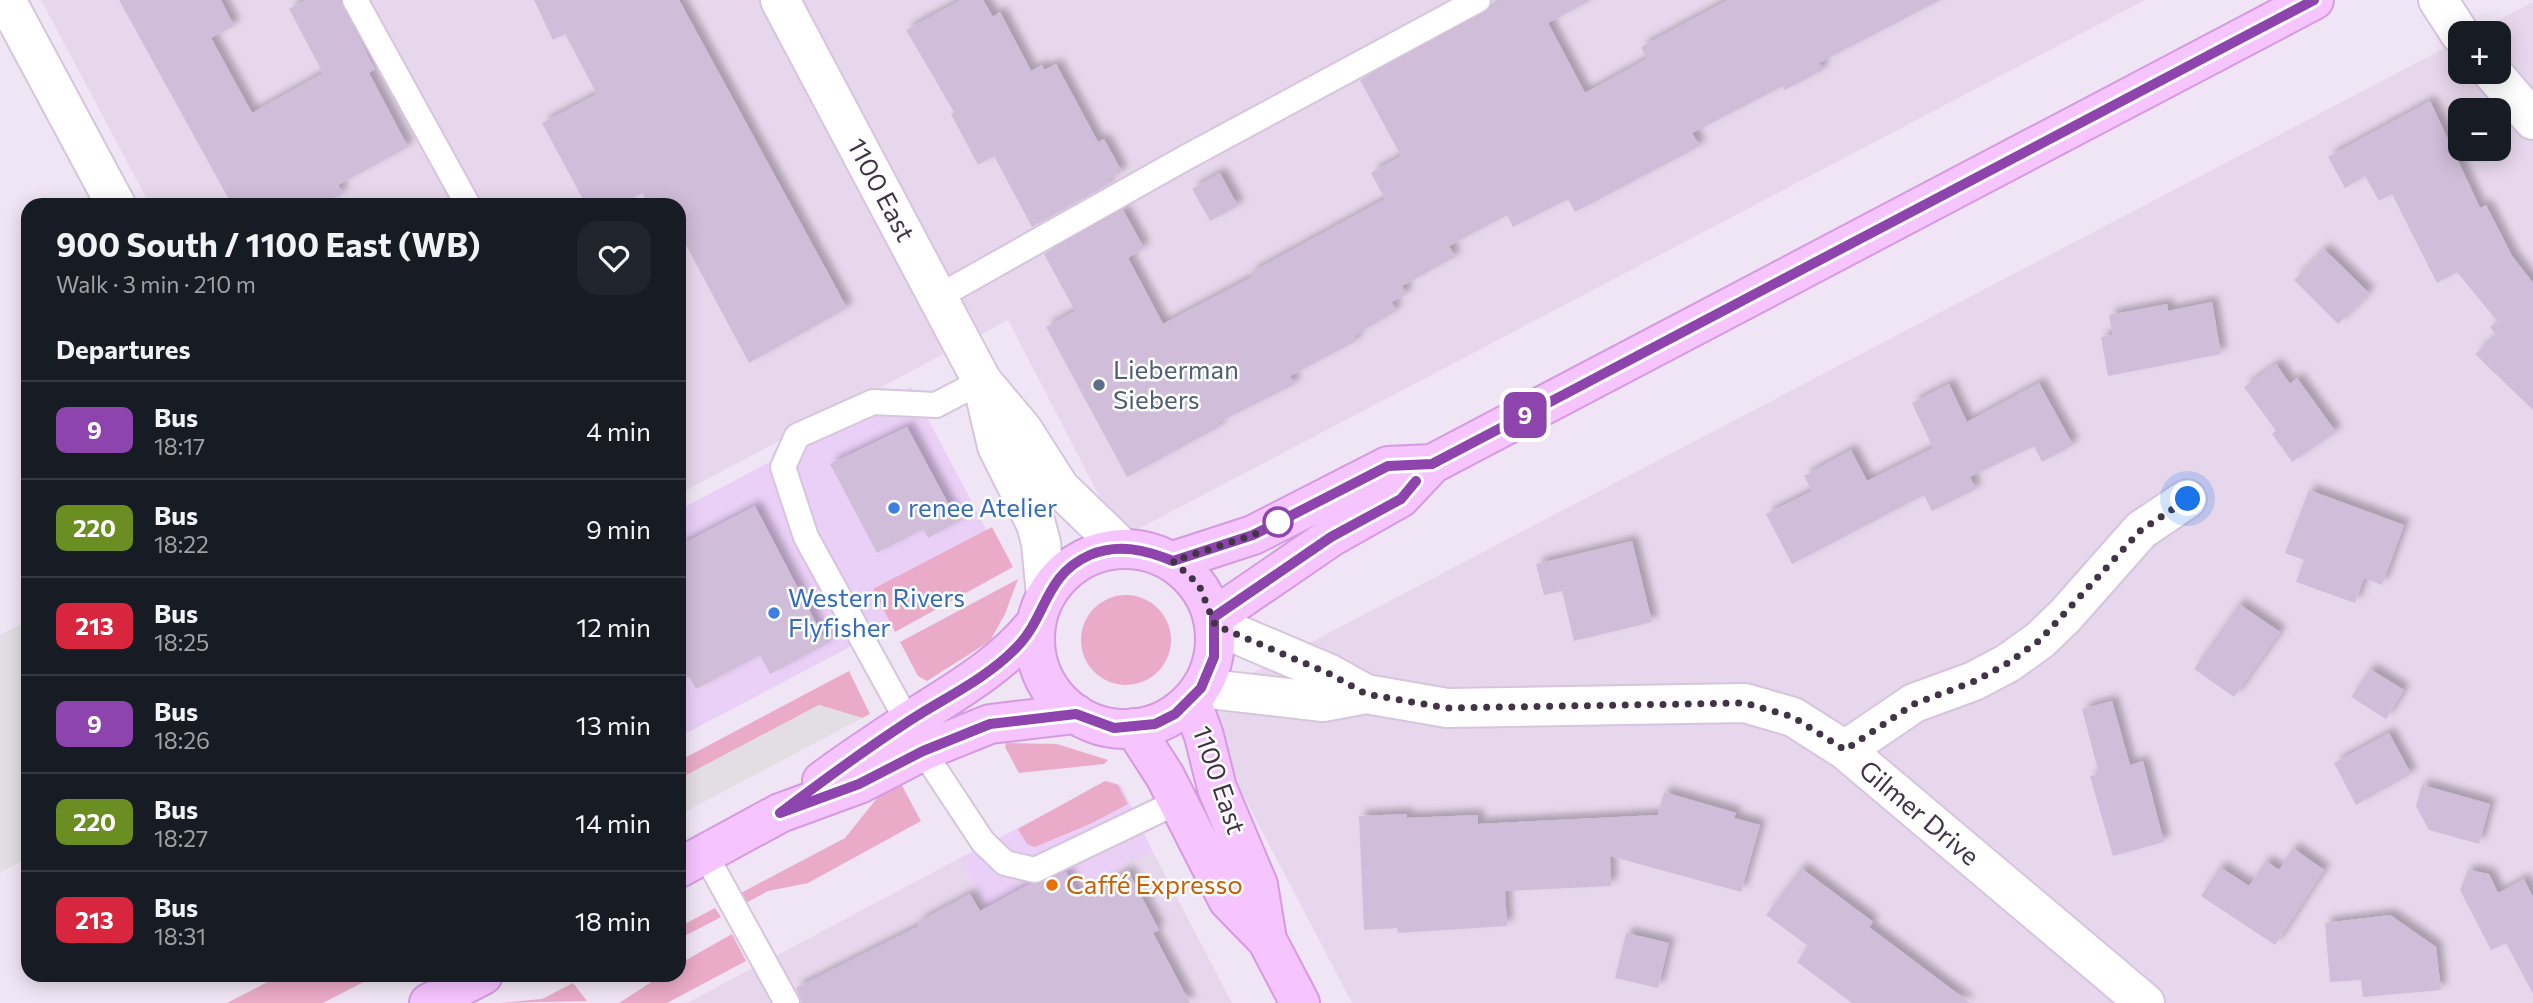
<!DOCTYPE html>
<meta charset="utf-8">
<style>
body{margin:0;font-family:Commissioner,sans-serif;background:#20242c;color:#f1f3f6;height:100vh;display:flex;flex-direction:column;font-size:26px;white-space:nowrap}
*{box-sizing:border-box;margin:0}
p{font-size:23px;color:#9ea1a6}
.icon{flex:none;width:38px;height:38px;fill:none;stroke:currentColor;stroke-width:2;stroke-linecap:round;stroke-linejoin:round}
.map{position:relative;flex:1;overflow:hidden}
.sheet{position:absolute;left:21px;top:198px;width:665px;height:784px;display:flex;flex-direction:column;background:#171b24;border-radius:21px;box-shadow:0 4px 18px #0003}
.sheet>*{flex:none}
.badge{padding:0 14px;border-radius:10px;font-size:24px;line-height:46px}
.controls{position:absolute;left:2448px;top:21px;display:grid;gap:14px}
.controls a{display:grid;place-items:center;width:63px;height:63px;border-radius:14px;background:#171b24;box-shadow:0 4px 18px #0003;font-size:35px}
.you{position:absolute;width:35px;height:35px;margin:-18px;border:5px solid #fff;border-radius:50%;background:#1a73e8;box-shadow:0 0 0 10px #1a73e833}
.map>.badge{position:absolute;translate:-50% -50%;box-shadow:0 0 0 4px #fff}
h2{padding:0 35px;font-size:26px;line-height:63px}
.round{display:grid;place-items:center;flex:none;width:74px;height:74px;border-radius:21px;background:#20242c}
.head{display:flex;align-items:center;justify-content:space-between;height:119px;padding:0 35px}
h1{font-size:33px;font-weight:700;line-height:52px}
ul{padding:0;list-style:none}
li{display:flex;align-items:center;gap:21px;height:98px;padding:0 35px;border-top:2px solid #363941}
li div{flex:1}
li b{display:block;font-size:26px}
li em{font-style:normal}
li .badge{min-width:77px;font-weight:700;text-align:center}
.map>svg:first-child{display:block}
</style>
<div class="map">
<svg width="2533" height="1003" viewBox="0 0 2533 1003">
<defs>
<filter id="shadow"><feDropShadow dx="6" dy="-6" stdDeviation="3.5" flood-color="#0004"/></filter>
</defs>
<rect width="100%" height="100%" fill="#f0e5f4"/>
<path fill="#e7d7ec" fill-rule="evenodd" d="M 41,0 L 2145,0 L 1121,538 L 1008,320 L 679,494 L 679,205 L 150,205 Z
M 2533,2 L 2533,1003 L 1352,1003 L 1195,703 L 2460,40 L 2460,72 L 2499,72 L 2499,33 L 2474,33 ZM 2460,110 L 2499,110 L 2499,149 L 2460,149 Z
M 1152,850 L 1232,1003 L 687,1003 L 960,858 L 999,932 Z"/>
<path fill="#eacff7" d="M 911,387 L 1005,565 L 679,737 L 679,510 Z
M 1109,781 L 1121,785 L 1152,850 L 999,932 L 960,858 Z"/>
<path fill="#eaabc8" d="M 992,527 L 1013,567 L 895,632 L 873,589 Z
M 1018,579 L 1005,614 L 990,641 L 927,681 L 918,676 L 900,642 Z
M1081 640a45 45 0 1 1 90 0a45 45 0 1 1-90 0Z
M 849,671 L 870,714 L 862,718 L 819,705 L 679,779 L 679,761 Z
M 1006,743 L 1057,744 L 1108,760 L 1104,764 L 1019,773 L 1005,747 Z
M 1105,781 L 1118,785 L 1128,804 L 1092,823 L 1035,847 L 1027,844 L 1018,829 Z
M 900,782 L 921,821 L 808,883 L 768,891 L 742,905 L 737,895 L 845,838 L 882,792 Z
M 715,908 L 721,917 L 679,939 L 679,927 Z
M 732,934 L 746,961 L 667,1003 L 619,1003 L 662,975 L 679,975 L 679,964 Z
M 281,975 L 377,975 L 323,1003 L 227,1003 Z
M 573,983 L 587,1001 L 500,1003 L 542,999 Z"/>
<path fill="#e2dee4" d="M 28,621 L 28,858 L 0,873 L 0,635 Z
M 819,705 L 862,718 L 679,815 L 679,779 Z"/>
<path fill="#d0bdd9" filter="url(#shadow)" d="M 119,0 L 221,0 L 234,26 L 211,38 L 252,113 L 323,73 L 289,9 L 306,0 L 340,0 L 375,69 L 369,73 L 408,147 L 338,185 L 343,193 L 322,205 L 232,205 Z
M 534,0 L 679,0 L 847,308 L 749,363 L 679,232 L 679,205 L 649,205 L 642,193 L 620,205 L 586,205 L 542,123 L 597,94 L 565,34 L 553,40 Z
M 961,0 L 983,0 L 993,17 L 1000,12 L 1031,71 L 1042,65 L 1044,70 L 1056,64 L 1098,142 L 1104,139 L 1122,172 L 1107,180 L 1109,184 L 1032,227 L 994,156 L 978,165 L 951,114 L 954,112 L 906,30 Z
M 1503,0 L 1591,0 L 1548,23 L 1585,93 L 1647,59 L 1641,47 L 1728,0 L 1940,0 L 1819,63 L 1823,70 L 1785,90 L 1783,86 L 1692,133 L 1700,146 L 1575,212 L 1568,199 L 1513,227 L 1507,215 L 1449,246 L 1455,257 L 1402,286 L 1407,294 L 1392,302 L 1396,311 L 1354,336 L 1356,341 L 1290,376 L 1295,384 L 1217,423 L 1219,427 L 1127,477 L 1046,327 L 1075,311 L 1044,254 L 1123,210 L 1144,248 L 1128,258 L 1163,324 L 1252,277 L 1250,273 L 1385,199 L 1371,173 L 1401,156 L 1360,80 L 1485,13 Z
M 2430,101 L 2480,208 L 2486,205 L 2512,256 L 2533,283 L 2533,410 L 2475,354 L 2497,336 L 2490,327 L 2497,321 L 2457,272 L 2437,283 L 2392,194 L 2379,201 L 2365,176 L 2345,188 L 2328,157 Z
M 1220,173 L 1238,206 L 1210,221 L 1192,189 Z
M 2324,249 L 2369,293 L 2338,324 L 2294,280 Z
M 2212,302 L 2221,354 L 2108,376 L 2101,337 L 2113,335 L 2109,315 L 2167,304 L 2168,311 Z
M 2276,364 L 2290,384 L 2297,378 L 2336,432 L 2292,462 L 2272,434 L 2276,431 L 2244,387 Z
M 2039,383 L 2073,445 L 2042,462 L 2034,446 L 1970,477 L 1976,489 L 1932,511 L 1924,495 L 1792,564 L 1766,514 L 1812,491 L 1804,476 L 1851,450 L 1867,481 L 1933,448 L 1912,403 L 1949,384 L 1967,422 Z
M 907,427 L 958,522 L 928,538 L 923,529 L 877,553 L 830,464 Z
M 2309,490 L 2404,525 L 2382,585 L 2364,578 L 2355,603 L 2296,582 L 2304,560 L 2285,553 Z
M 755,506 L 827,644 L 770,674 L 760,655 L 696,689 L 689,676 L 679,681 L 679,546 Z
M 1632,541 L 1652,622 L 1574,641 L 1562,591 L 1544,595 L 1536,564 Z
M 2239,604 L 2280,632 L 2234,697 L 2194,669 Z
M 2370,669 L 2404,690 L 2386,719 L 2351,697 Z
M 2112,701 L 2130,765 L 2143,761 L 2164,842 L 2113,856 L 2090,776 L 2099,774 L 2082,709 Z
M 2389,733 L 2411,774 L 2356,805 L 2334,763 Z
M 2422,785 L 2490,804 L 2479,844 L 2429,830 L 2416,806 Z
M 1664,792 L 1736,813 L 1734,818 L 1760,825 L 1741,892 L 1610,856 L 1611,886 L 1505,891 L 1507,926 L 1398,933 L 1397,928 L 1364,930 L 1359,816 L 1407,814 L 1407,818 L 1478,815 L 1478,824 L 1658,815 Z
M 2293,848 L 2324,870 L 2275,945 L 2201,896 L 2220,867 L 2249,886 L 2266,861 L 2279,870 Z
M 1801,868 L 1873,922 L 1869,927 L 1970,1003 L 1852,1003 L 1797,962 L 1808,946 L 1766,915 Z
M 2468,870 L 2489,874 L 2498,893 L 2524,879 L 2533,897 L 2533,994 L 2506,943 L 2491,950 L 2460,890 Z
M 1128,871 L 1159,930 L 1153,933 L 1190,1003 L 802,1003 L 796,988 L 919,926 L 918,922 L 970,894 L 980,911 L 1030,884 L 1041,883 L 1066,872 L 1080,897 Z
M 2390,915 L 2436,947 L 2441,990 L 2363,997 L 2361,980 L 2330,982 L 2325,923 Z
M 1626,933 L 1669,943 L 1658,988 L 1615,978 Z"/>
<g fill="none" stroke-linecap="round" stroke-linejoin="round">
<g stroke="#d7c4dd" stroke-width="28">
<path id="lane" d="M 355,0 L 468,205
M 938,297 L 1185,158 L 1478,0
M 908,722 L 806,537 L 783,467 L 797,436 L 873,402 L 936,405 L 982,381
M 923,751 L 983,842 L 1005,863 L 1035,870 L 1177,802
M 705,854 L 787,1003"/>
</g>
<g stroke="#d7c4dd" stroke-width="42">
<path id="street" d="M 6,0 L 116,205
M 780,0 L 982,381 L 1023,430 L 1060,488 L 1122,548
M 2438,0 L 2460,34
M 2492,72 L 2533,120
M 983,386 L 997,446 L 1036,524 L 1041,543 L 1046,595
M 1215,625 L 1330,674 L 1366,694 L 1447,708 L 1745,703 L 1793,717 L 1845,750 L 2145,1003
M 1201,688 L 1323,702 L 1366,694
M 1845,750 L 1914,703 L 1974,681 L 2008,663 L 2040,640 L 2065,616 L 2141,530 L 2187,499"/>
</g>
<g stroke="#d69ae2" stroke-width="42">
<path id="secondary" d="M1035 639a90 90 0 1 1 180 0a90 90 0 1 1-180 0Z
M 1173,561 L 1253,535 L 1388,466 L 1432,464
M 1214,617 L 1331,537 L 1400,498 L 1432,464 L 2314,0
M 1191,700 L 1204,736 L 1217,788 L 1258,885 L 1267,940
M 1134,728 L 1165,776 L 1228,900 L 1267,940 L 1300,1003
M 822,781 C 850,760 879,741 908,722 C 954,692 1001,667 1036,623
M 679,868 L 780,813 L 859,784 L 923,751 L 990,724 L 1076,714
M 429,1003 L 483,975"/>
</g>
<use href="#lane" stroke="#fff" stroke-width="24"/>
<use href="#street" stroke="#fff" stroke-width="38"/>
<use href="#secondary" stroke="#f6c4ff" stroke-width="38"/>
</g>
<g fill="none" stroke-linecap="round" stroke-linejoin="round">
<g stroke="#fff" stroke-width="16">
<path id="line" d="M 1416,481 L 1401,499 L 1331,537 L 1214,617 L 1214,657 L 1201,688 L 1175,714 L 1155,724 L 1114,728 L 1076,714 L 990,724 L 923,751 L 859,784 L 780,813 C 821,782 863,751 906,723 C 942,699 985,680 1016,648 C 1047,617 1044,575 1090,555 C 1118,543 1146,550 1173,561 L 1253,535 L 1388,466 L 1432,464 L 2314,0"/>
</g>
<use href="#line" stroke="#8e44ad" stroke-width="10"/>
<path stroke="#413446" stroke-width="7" stroke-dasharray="0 12.6" d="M 1278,522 L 1253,535 L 1173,561 L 1199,585 L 1215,625 L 1330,674 L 1366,694 L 1447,708 L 1745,703 L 1793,717 L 1845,750 L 1914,704 L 1975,681 L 2008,663 L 2040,640 L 2141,530 L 2188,499"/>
</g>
<circle fill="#5c6f8a" stroke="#fff" stroke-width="2.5" cx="1099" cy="385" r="7"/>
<g fill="#3f7fe0" stroke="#fff" stroke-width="2.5">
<circle cx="894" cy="508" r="7"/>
<circle cx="774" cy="613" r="7"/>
</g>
<circle fill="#fff" stroke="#8e44ad" stroke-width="3.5" cx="1278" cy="522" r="14"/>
<circle fill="#e8710a" stroke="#fff" stroke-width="2.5" cx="1052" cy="885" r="7"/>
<g text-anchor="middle" stroke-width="5" stroke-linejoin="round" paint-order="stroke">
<g font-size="26" fill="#413446" stroke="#fff">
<text transform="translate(881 190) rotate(62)" y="9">1100 East</text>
<text transform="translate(1219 780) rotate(71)" y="9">1100 East</text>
<text transform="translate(1919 813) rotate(40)" y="9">Gilmer Drive</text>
</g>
<g font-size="26" fill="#4e5e75" stroke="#fff" text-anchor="start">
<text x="1113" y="379">Lieberman<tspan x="1113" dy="30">Siebers</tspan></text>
</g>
<g font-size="26" fill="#366cbe" stroke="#fff" text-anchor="start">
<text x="908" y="517">renee Atelier</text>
<text x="788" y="607">Western Rivers<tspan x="788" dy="30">Flyfisher</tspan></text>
</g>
<g font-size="26" fill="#c56008" stroke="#fff" text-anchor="start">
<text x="1066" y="894">Caffé Expresso</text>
</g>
</g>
</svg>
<div class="controls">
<a>+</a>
<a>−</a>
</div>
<div class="you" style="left:2188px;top:499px"></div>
<b class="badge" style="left:1525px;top:415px;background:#8e44ad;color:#fff">9</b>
<section class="sheet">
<div class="head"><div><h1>900 South / 1100 East (WB)</h1><p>Walk · 3 min · 210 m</p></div><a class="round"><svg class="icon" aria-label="heart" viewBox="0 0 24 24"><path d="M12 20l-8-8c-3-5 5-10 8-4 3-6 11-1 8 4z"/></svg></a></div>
<h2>Departures</h2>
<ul>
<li><span class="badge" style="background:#8e44ad;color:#fff">9</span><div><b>Bus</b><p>18:17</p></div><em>4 min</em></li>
<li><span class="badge" style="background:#6b8e23;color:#fff">220</span><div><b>Bus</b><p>18:22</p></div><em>9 min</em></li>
<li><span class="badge" style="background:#d7263d;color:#fff">213</span><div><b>Bus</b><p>18:25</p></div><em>12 min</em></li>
<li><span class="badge" style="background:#8e44ad;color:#fff">9</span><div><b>Bus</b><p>18:26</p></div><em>13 min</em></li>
<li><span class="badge" style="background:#6b8e23;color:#fff">220</span><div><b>Bus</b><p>18:27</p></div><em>14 min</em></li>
<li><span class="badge" style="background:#d7263d;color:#fff">213</span><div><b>Bus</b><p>18:31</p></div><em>18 min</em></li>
</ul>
</section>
</div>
